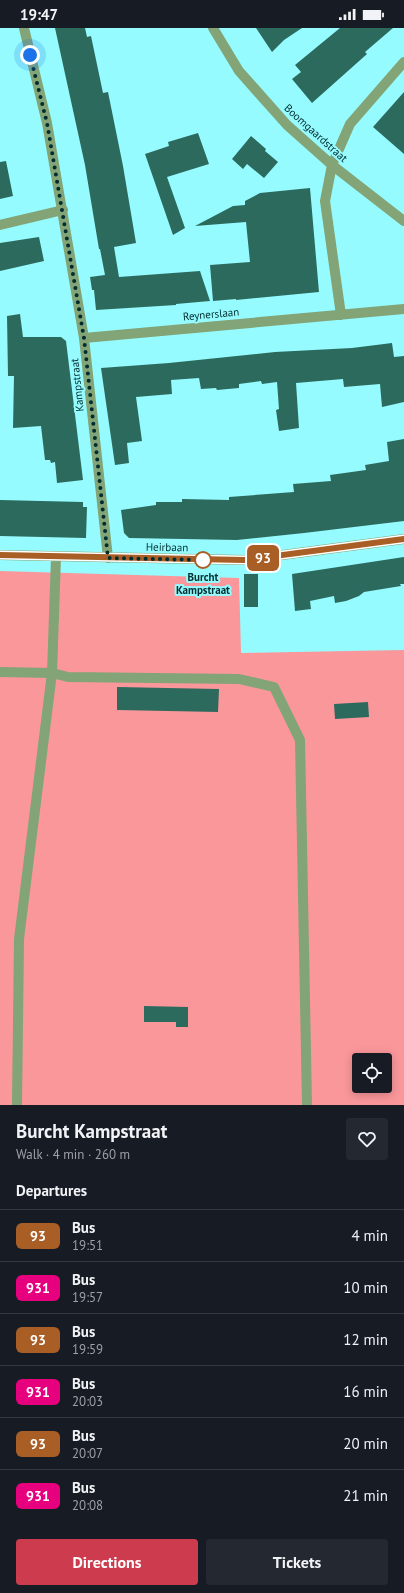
<!DOCTYPE html>
<meta charset="utf-8">
<style>
body{margin:0;font-family:"PT Sans",sans-serif;background:#242831;color:#f1f3f6;height:100vh;display:flex;flex-direction:column;font-size:15px;white-space:nowrap}
*{box-sizing:border-box;margin:0}
p{font-size:13px;color:#9ea1a6}
.icon{flex:none;width:22px;height:22px;fill:none;stroke:currentColor;stroke-width:2;stroke-linecap:round;stroke-linejoin:round}
.map{position:relative;height:1077px;overflow:hidden}
.details{display:flex;flex-direction:column;background:#171b24;flex:1}
.details>*{flex:none}
.badge{padding:0 8px;border-radius:6px;font-size:14px;line-height:26px}
.tools{position:absolute;left:352px;top:1025px;display:grid;gap:8px}
.tools a{display:grid;place-items:center;width:40px;height:40px;border-radius:4px;background:#171b24;box-shadow:0 2px 10px #0003;font-size:20px}
.you{position:absolute;width:20px;height:20px;margin:-10px;border:3px solid #fff;border-radius:50%;background:#1a73e8;box-shadow:0 0 0 6px #1a73e833}
.map>.badge{position:absolute;translate:-50% -50%;box-shadow:0 0 0 2px #fff}
h2{padding:0 16px;font-size:15px;line-height:36px}
.round{display:grid;place-items:center;flex:none;width:42px;height:42px;border-radius:4px;background:#242831}
.headline{display:flex;align-items:center;justify-content:space-between;height:68px;padding:0 16px}
h1{font-size:19px;font-weight:600;line-height:30px}
.action{display:flex;gap:8px;margin-top:auto;padding:8px 16px}
.action a{flex:1;height:46px;border-radius:4px;background:#cc3c4e;color:#fff;font-size:16px;font-weight:600;line-height:46px;text-align:center}
.action a+a{background:#242831;color:#f1f3f6}
ul{padding:0;list-style:none}
li{display:flex;align-items:center;gap:12px;height:52px;padding:0 16px;border-top:1px solid #363941}
li div{flex:1}
li b{display:block;font-size:15px}
li em{font-style:normal}
li .badge{min-width:44px;font-weight:700;text-align:center}
.status{display:flex;justify-content:space-between;align-items:center;height:28px;padding:0 20px;background:#171b24;direction:ltr}
.status svg{height:11px;fill:currentColor}
.map>svg:first-child{display:block}
</style>
<div class="status"><b>19:47</b><svg viewBox="0 0 49 12"><path d="M0 12V9h3v3zM5 12V6h3v6zM10 12V3h3v9zM15 12V0h3v12zM26 1h20v11H26zM47 4h2v5h-2z"/></svg></div>
<div class="map">
<svg width="404" height="1077" viewBox="0 0 404 1077">
<rect width="100%" height="100%" fill="#96fbfe"/>
<path fill="#fa979b" fill-rule="evenodd" d="M 0,543 L 239,550 L 241,625 L 404,622 L 404,1077 L 0,1077 ZM 359,1032 L 385,1032 L 385,1058 L 359,1058 Z"/>
<path fill="#2c6a5e" d="M 55,0 L 85,0 L 87,9 L 91,8 L 103,65 L 108,64 L 123,138 L 136,215 L 114,219 L 119,249 L 200,243 L 210,273 L 176,276 L 176,277 L 96,282 L 94,262 L 92,262 L 90,249 L 105,247 L 100,221 L 99,221 L 85,137 Z
M 256,0 L 302,0 L 284,12 L 272,24 Z
M 340,0 L 393,0 L 365,24 L 367,26 L 312,75 L 292,51 L 301,44 L 295,37 Z
M 404,64 L 404,126 L 373,99 Z
M 198,105 L 209,136 L 167,149 L 185,200 L 173,207 L 145,126 L 169,118 L 168,114 Z
M 251,108 L 266,121 L 265,123 L 278,134 L 264,150 L 247,136 L 243,141 L 232,131 Z
M 6,133 L 13,168 L 0,171 L 0,134 Z
M 310,160 L 319,264 L 236,272 L 236,271 L 213,273 L 210,237 L 250,234 L 246,194 L 195,198 L 233,178 L 245,177 L 245,173 L 260,165 Z
M 39,209 L 44,233 L 0,243 L 0,215 Z
M 20,286 L 23,309 L 61,309 L 66,313 L 83,452 L 57,455 L 55,434 L 51,435 L 50,432 L 45,432 L 41,398 L 13,400 L 14,348 L 8,348 L 7,288 Z
M 392,315 L 394,329 L 404,328 L 404,374 L 382,379 L 380,356 L 344,359 L 343,351 L 296,355 L 299,400 L 279,403 L 276,382 L 279,381 L 277,354 L 262,356 L 261,353 L 239,356 L 239,360 L 217,362 L 216,360 L 201,361 L 199,350 L 171,352 L 172,366 L 136,369 L 142,413 L 127,415 L 129,435 L 115,437 L 101,340 L 169,335 L 275,324 L 352,320 Z
M 404,411 L 404,493 L 304,505 L 237,512 L 129,510 L 124,505 L 121,482 L 156,477 L 156,474 L 182,474 L 182,471 L 229,472 L 229,469 L 294,464 L 293,456 L 331,453 L 330,447 L 366,442 L 365,437 L 389,433 L 387,414 Z
M 0,472 L 83,474 L 83,479 L 87,479 L 86,510 L 0,508 Z
M 404,529 L 404,556 L 400,556 L 401,558 L 364,564 L 359,568 L 346,573 L 335,575 L 334,568 L 310,573 L 311,581 L 295,583 L 292,546 Z
M 244,546 L 258,546 L 258,579 L 244,579 Z
M 117,659 L 219,661 L 218,684 L 117,682 Z
M 368,674 L 369,689 L 335,691 L 334,676 Z
M 144,978 L 188,979 L 188,999 L 176,999 L 176,994 L 144,994 Z"/>
<g fill="none" stroke-linecap="round" stroke-linejoin="round">
<path stroke="#82a476" stroke-width="10" d="M 24,0 L 47,95 L 84,310 L 108,530
M 213,0 L 239,43 L 287,97 L 332,137 L 404,193
M 0,197 L 63,182
M 341,287 L 325,173 L 332,137 L 350,96 L 404,34
M 84,310 L 404,281
M 0,527 L 244,532 L 404,511
M 0,644 L 52,645 L 68,649 L 239,651 L 274,659 L 300,712 L 307,1077
M 17,1077 L 19,911 L 52,645 L 56,529"/>
</g>
<g fill="none" stroke-linecap="round" stroke-linejoin="round">
<g stroke="#fff" stroke-width="9">
<path id="line" d="M 0,527 L 244,532 L 404,511"/>
</g>
<use href="#line" stroke="#a85e24" stroke-width="6"/>
<path stroke="#002d2f" stroke-width="4" stroke-dasharray="0 7.2" d="M 30,27 L 47,95 L 84,310 L 108,530 L 203,532"/>
</g>
<circle fill="#fff" stroke="#a85e24" stroke-width="2" cx="203" cy="532" r="8"/>
<g text-anchor="middle" stroke-width="4" stroke-linejoin="round" paint-order="stroke">
<g font-size="11" fill="#002d2f" stroke="#96fbfe">
<text transform="translate(316 105) rotate(42)" y="4">Boomgaardstraat</text>
<text transform="translate(211 286) rotate(-5)" y="4">Reynerslaan</text>
<text transform="translate(77 357) rotate(-96)" y="4">Kampstraat</text>
<text transform="translate(167 519) rotate(1)" y="4">Heirbaan</text>
</g>
<g font-size="11" font-weight="bold" fill="#002d2f" stroke="#96fbfe">
<text x="203" y="553">Burcht<tspan x="203" dy="13">Kampstraat</tspan></text>
</g>
</g>
</svg>
<div class="tools">
<a><svg class="icon" aria-label="locate" viewBox="0 0 24 24"><circle cx="12" cy="12" r="6"/><path d="M12 2v4M12 18v4M2 12h4M18 12h4"/></svg></a>
</div>
<div class="you" style="left:30px;top:27px"></div>
<b class="badge" style="left:263px;top:530px;background:#a85e24;color:#fff">93</b>
</div>
<section class="details">
<div class="headline"><div><h1>Burcht Kampstraat</h1><p>Walk · 4 min · 260 m</p></div><a class="round"><svg class="icon" aria-label="heart" viewBox="0 0 24 24"><path d="M12 20l-8-8c-3-5 5-10 8-4 3-6 11-1 8 4z"/></svg></a></div>
<h2>Departures</h2>
<ul>
<li><span class="badge" style="background:#a85e24;color:#fff">93</span><div><b>Bus</b><p>19:51</p></div><em>4 min</em></li>
<li><span class="badge" style="background:#e6007e;color:#fff">931</span><div><b>Bus</b><p>19:57</p></div><em>10 min</em></li>
<li><span class="badge" style="background:#a85e24;color:#fff">93</span><div><b>Bus</b><p>19:59</p></div><em>12 min</em></li>
<li><span class="badge" style="background:#e6007e;color:#fff">931</span><div><b>Bus</b><p>20:03</p></div><em>16 min</em></li>
<li><span class="badge" style="background:#a85e24;color:#fff">93</span><div><b>Bus</b><p>20:07</p></div><em>20 min</em></li>
<li><span class="badge" style="background:#e6007e;color:#fff">931</span><div><b>Bus</b><p>20:08</p></div><em>21 min</em></li>
</ul>
<div class="action"><a>Directions</a><a>Tickets</a></div>
</section>
